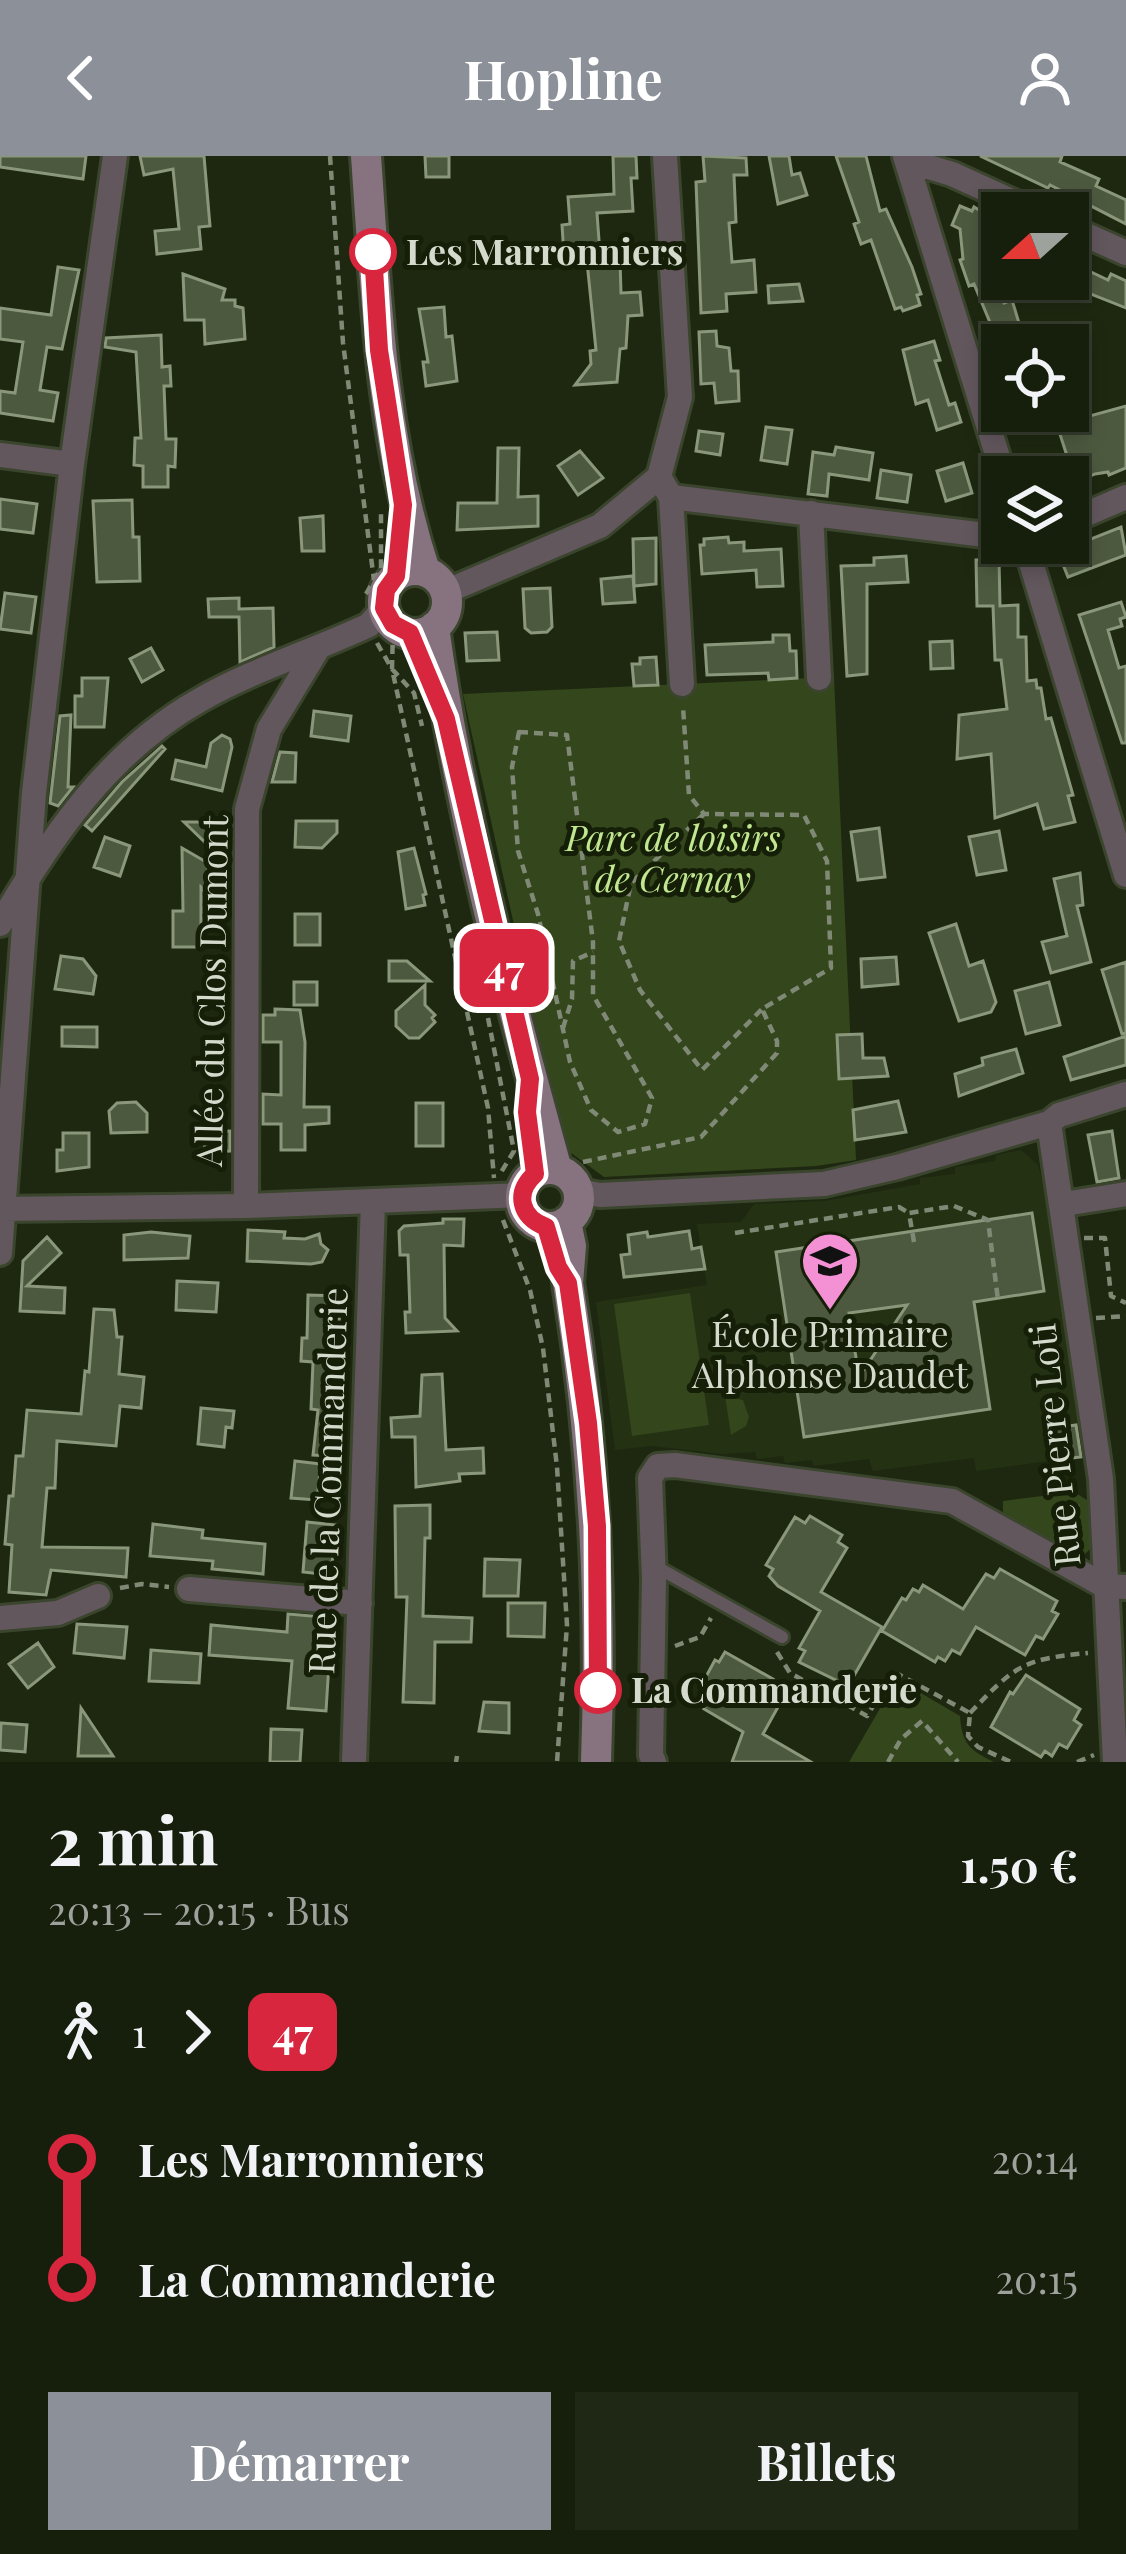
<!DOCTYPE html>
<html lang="fr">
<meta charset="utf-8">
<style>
body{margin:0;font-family:"Playfair Display",serif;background:#1f2715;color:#f1f3f6;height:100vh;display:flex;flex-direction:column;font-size:45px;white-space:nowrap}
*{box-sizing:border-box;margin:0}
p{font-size:39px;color:#9ea29d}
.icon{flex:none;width:66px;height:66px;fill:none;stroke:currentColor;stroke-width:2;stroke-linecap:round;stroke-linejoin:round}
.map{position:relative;height:1606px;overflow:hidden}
.details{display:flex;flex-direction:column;background:#161e0c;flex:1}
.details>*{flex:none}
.badge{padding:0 24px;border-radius:18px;font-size:42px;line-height:78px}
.needle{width:78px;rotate:249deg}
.tools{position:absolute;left:981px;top:36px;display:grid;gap:24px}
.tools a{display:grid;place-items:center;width:108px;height:108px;border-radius:0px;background:#161e0c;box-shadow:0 6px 18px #0003,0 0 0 3px #353c2d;font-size:60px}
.map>.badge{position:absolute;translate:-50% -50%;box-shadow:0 0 0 6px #fff}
.legs{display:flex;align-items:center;gap:18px;height:132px;padding:0 48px;font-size:39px}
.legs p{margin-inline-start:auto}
.headline{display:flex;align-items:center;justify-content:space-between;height:204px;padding:0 48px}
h1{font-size:66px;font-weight:700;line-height:90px}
.cta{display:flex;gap:24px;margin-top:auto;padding:24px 48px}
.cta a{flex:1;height:138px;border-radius:0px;background:#8c9099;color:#fff;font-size:48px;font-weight:700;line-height:138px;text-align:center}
.cta a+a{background:#1f2715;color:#f1f3f6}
ul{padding:0 48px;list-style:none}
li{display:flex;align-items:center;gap:42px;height:120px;font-size:45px}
li i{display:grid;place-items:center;width:18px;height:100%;margin:0 15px;background:currentColor}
li i::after{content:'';width:30px;height:30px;margin:-15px;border:9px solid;border-radius:50%;background:#161e0c}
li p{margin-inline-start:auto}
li:first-child i{background:linear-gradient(#0000 50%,currentColor 0)}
li:last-child i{background:linear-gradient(currentColor 50%,#0000 0)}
header{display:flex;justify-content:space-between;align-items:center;height:156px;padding:0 48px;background:#8c9099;color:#fff;font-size:54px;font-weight:700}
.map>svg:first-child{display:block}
</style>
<header><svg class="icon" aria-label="back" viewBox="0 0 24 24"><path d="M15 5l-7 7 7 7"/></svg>Hopline<svg class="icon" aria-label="person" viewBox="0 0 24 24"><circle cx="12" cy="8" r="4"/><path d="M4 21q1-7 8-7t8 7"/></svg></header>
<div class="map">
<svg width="1126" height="1606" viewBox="0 0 1126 1606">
<rect width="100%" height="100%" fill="#1e2810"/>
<path fill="#243112" d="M 1021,994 L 1038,1009 L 1050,1052 L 1084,1300 L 976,1315 L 974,1302 L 873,1315 L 869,1303 L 814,1310 L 812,1304 L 785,1307 L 783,1300 L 757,1303 L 755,1296 L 722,1298 L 652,1290 L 615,1294 L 596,1146 L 707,1129 L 697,1068 L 741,1066 L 754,1048 L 824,1045 L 920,1028 L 920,1022 L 955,1018 L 955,1011 L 995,1005 L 996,999 Z"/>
<path fill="#34461c" d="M 834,521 L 856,1004 L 816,1010 L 604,1021 L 563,991 L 463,538 Z
M 690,1137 L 709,1269 L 632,1280 L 614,1148 Z
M 725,1240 L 743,1244 L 749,1261 L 746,1270 L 731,1279 Z
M 1074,1336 L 1087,1344 L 1092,1391 L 1080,1403 L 1003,1364 L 1003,1345 Z
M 897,1523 L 960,1560 C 962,1587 969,1594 994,1606 L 849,1606 Z"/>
<path fill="#4d593f" stroke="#8a977b" stroke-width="3" fill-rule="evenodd" d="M 0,0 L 86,0 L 83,23 L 0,11 Z
M 140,0 L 204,0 L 210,70 L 199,71 L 201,93 L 157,98 L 155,75 L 179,73 L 173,13 L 144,19 Z
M 425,0 L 449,0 L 449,21 L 426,21 Z
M 613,0 L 636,0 L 637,22 L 631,22 L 633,55 L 597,57 L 600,98 L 564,100 L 562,69 L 570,68 L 568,41 L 614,38 Z
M 703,0 L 746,2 L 747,19 L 734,19 L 736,66 L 729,67 L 732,106 L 754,104 L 756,136 L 726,138 L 727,155 L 701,157 L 696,26 L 705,25 Z
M 769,0 L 789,0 L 792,19 L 800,17 L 807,39 L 778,48 Z
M 836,0 L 866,0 L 880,55 L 886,53 L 912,111 L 921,138 L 917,139 L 920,149 L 903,155 L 901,151 L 895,153 L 871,84 L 861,88 L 854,68 L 859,66 Z
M 980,0 L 1062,0 L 1060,6 L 1099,23 L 1096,30 L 1126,44 L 1126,68 L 1050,29 L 1048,32 Z
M 960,50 L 972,55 L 974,51 L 1002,68 L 1002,97 L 984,88 L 1004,147 L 1012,144 L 1019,167 L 994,176 L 974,128 L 969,130 L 960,104 L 963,103 L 960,73 L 952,69 Z
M 620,104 L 621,137 L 640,136 L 642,159 L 628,160 L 626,192 L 620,193 L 617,226 L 575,229 L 591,208 L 590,195 L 596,194 L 587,106 Z
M 1068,105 L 1108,124 L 1111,118 L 1126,125 L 1126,152 L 1068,129 Z
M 58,111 L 79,114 L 62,193 L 47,191 L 40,234 L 58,237 L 53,265 L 0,257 L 0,235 L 15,237 L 23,186 L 0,183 L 0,152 L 51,159 Z
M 183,118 L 225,133 L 222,144 L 235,144 L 235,150 L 243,152 L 245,183 L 205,188 L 204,164 L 185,164 Z
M 799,128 L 803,145 L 769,147 L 768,130 Z
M 444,151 L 446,181 L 452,180 L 457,225 L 426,230 L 423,206 L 428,206 L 419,153 Z
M 716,175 L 717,190 L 729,192 L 731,215 L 738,215 L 739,245 L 716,247 L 714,227 L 701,228 L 699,176 Z
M 161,179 L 162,211 L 170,210 L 171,230 L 164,230 L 166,283 L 176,283 L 175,311 L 168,310 L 168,331 L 143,331 L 143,310 L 134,309 L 135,282 L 141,282 L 136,196 L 105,191 L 106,182 Z
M 934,185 L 940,204 L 935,205 L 949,249 L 955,247 L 961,266 L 937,274 L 928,244 L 916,248 L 903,194 Z
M 1126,250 L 1126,312 L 1109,319 L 1108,316 L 1095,318 L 1068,330 L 1068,321 L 1028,321 L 1068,303 L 1057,269 Z
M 1012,255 L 1063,255 L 1064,259 L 1017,273 Z
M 766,271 L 792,274 L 787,308 L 761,304 Z
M 699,275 L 723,278 L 720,299 L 696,295 Z
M 836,291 L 873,297 L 869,324 L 829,318 L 827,340 L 808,338 L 813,296 L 834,299 Z
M 498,292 L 519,292 L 518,341 L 538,340 L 538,370 L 457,374 L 458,347 L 497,347 Z
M 580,295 L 603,322 L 578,339 L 558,310 Z
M 963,307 L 972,337 L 946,345 L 937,315 Z
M 881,314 L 911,319 L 907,346 L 877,342 Z
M 0,343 L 37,348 L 33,377 L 0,373 Z
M 132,344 L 133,381 L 139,381 L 140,425 L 97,426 L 93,345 Z
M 323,360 L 324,395 L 302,395 L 300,362 Z
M 1121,371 L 1126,399 L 1068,421 L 1058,396 Z
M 728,381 L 729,387 L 744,386 L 744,395 L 781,393 L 783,430 L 757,431 L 756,414 L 702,418 L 700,389 L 704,389 L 704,383 Z
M 656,382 L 656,428 L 634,430 L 633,383 Z
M 906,400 L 908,426 L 867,428 L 867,518 L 847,520 L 841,410 L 874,409 L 874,402 Z
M 999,403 L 1000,450 L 1018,449 L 1018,481 L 1026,481 L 1027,525 L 1036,524 L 1037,532 L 1041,532 L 1046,563 L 1051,562 L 1073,639 L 1068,640 L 1075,666 L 1044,673 L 1037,648 L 995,662 L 991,598 L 957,603 L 959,559 L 1007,553 L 1001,504 L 995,504 L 993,450 L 977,450 L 976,404 Z
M 633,420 L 635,446 L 603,448 L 601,423 Z
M 550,432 L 552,471 L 547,476 L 531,477 L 525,472 L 523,433 Z
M 5,437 L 36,441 L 31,477 L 0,473 Z
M 239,442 L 239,453 L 273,452 L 274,491 L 240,506 L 239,461 L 209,461 L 208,443 Z
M 1121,446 L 1126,461 L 1120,463 L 1122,470 L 1108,474 L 1119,512 L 1126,510 L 1126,587 L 1122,587 L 1079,459 Z
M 497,476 L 499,504 L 467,505 L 465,477 Z
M 773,479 L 789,479 L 790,495 L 796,495 L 797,522 L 769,524 L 768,517 L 707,519 L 705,489 L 773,486 Z
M 952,485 L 953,512 L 931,513 L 930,486 Z
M 151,492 L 163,514 L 142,526 L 130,503 Z
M 656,501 L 658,529 L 634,530 L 632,508 L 640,508 L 640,502 Z
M 82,522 L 108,522 L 104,571 L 75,571 L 75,540 L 82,540 Z
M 314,555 L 351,560 L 348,585 L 311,580 Z
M 71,559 L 68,631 L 73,631 L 58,650 L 50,647 L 60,560 Z
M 222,579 L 230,583 L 232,591 L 222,635 L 172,623 L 176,604 L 206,611 L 211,587 Z
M 162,590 L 165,593 L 92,675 L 85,669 L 122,626 Z
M 280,596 L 296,597 L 295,626 L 272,626 Z
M 296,665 L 337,665 L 337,677 L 322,692 L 295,691 Z
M 184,666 L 218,666 L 217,698 Z
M 879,672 L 885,721 L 858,724 L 851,676 Z
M 999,675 L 1006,714 L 977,719 L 969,681 Z
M 105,681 L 130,690 L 120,720 L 94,711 Z
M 182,692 L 208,707 L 207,737 L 201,731 L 201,791 L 173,791 L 173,755 L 183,755 Z
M 414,692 L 426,738 L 423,739 L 425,749 L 406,753 L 398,696 Z
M 1080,717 L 1083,749 L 1077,750 L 1091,806 L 1051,817 L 1042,786 L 1067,780 L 1054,723 Z
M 295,758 L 320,758 L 320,789 L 295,789 Z
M 956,768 L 969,810 L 983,805 L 996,846 L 991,856 L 959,865 L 929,777 Z
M 61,800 L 83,803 L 96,820 L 93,838 L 55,833 Z
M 896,801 L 898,828 L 862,831 L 861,803 Z
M 389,805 L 407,805 L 430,825 L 389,825 Z
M 1126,806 L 1126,877 L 1122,878 L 1102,814 Z
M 294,826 L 317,826 L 317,849 L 294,849 Z
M 1049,826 L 1060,869 L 1026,878 L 1015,835 Z
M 425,829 L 425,849 L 435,859 L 432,862 L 435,866 L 419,882 L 409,882 L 396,870 L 396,855 Z
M 275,853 L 300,854 L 305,886 L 304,951 L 329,951 L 329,967 L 305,969 L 305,994 L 281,994 L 281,968 L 263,968 L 263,938 L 281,939 L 281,886 L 263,886 L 263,859 L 275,859 Z
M 62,871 L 97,871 L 97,891 L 62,890 Z
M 862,878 L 863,902 L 884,902 L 888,920 L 839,923 L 837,879 Z
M 1126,880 L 1126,909 L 1071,924 L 1064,901 Z
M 1016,893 L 1023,917 L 959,940 L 955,918 L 983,909 L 982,902 Z
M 898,945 L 906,976 L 855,984 L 853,954 Z
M 136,946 L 147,957 L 147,976 L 111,977 L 109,955 L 117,947 Z
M 416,947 L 443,947 L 443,990 L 416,990 Z
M 230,975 L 230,995 L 205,996 L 204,976 Z
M 1112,975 L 1119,1022 L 1097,1026 L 1088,979 Z
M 63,977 L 89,977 L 89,1011 L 57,1015 L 57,994 L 63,994 Z
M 1032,1057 L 1044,1135 L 974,1146 L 990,1253 L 804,1281 L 776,1096 ZM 907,1149 L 859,1221 L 849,1157 Z
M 443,1063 L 464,1063 L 463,1090 L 444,1089 L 445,1162 L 457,1175 L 406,1177 L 405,1156 L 410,1156 L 408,1099 L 400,1099 L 399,1075 L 404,1070 L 443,1067 Z
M 248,1074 L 285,1076 L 284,1082 L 305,1083 L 319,1078 L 321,1088 L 328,1094 L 322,1106 L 311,1108 L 247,1105 Z
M 689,1075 L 692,1093 L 701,1091 L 705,1113 L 624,1121 L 621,1099 L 630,1098 L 628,1079 L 647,1076 L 648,1081 Z
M 151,1076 L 190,1080 L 188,1102 L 124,1104 L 124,1079 Z
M 47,1081 L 61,1097 L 27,1130 L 65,1132 L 64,1157 L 20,1155 L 23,1105 Z
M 177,1125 L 218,1127 L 216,1156 L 176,1154 Z
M 308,1139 L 340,1140 L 339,1172 L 333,1172 L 331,1195 L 330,1224 L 335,1224 L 332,1300 L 313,1299 L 318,1254 L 311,1253 L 313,1206 L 301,1205 L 302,1182 L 307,1182 Z
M 94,1153 L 114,1154 L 117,1181 L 122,1181 L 119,1218 L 144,1221 L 141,1252 L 120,1250 L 116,1290 L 57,1285 L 55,1332 L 47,1332 L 42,1391 L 128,1392 L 126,1421 L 51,1414 L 46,1439 L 9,1436 L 12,1389 L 5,1388 L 9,1340 L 13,1340 L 16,1300 L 23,1300 L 27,1254 L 81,1258 L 85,1215 L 89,1216 Z
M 442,1218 L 446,1294 L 483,1292 L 484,1317 L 459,1318 L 460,1325 L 416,1331 L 415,1281 L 392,1281 L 391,1262 L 420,1260 L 422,1219 Z
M 201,1252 L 234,1255 L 232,1272 L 226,1271 L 224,1291 L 198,1288 Z
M 1076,1269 L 1081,1301 L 1052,1304 L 1048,1273 Z
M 295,1305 L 321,1308 L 317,1344 L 291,1342 Z
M 430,1349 L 430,1382 L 425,1382 L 423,1460 L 472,1462 L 471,1486 L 435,1486 L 434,1547 L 403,1546 L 407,1441 L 396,1441 L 395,1350 Z
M 810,1360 L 842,1379 L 838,1386 L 847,1392 L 821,1436 L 882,1471 L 848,1530 L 799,1506 L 805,1495 L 799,1492 L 820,1455 L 778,1430 L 769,1420 L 773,1413 L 766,1409 L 795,1361 L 805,1367 Z
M 307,1366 L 336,1369 L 331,1419 L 303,1416 Z
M 153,1368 L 203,1374 L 202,1382 L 265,1388 L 263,1418 L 212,1413 L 213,1405 L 150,1400 Z
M 485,1403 L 520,1404 L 518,1440 L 484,1440 Z
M 1000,1413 L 1057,1445 L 1052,1455 L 1058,1458 L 1043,1483 L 1036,1480 L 1025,1499 L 976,1471 L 960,1498 L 952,1494 L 945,1505 L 938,1501 L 935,1506 L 882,1475 L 902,1442 L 906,1444 L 913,1433 L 919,1436 L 923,1429 L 963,1453 L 986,1418 L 994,1422 Z
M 508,1447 L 545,1447 L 544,1481 L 508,1480 Z
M 288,1458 L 324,1461 L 321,1507 L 329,1507 L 326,1555 L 288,1552 L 292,1505 L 209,1499 L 211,1469 L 287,1476 Z
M 77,1468 L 127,1471 L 124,1502 L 74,1497 Z
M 38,1487 L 54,1511 L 28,1532 L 9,1508 Z
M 151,1494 L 201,1498 L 199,1527 L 149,1525 Z
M 725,1496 L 773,1523 L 769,1530 L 777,1534 L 770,1546 L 778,1551 L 763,1578 L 811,1606 L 732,1606 L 743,1576 L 704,1553 L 707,1547 L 699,1541 L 705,1530 L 702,1528 L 715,1504 L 719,1506 Z
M 1026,1519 L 1080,1553 L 1074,1564 L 1081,1569 L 1067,1592 L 1059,1588 L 1052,1600 L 1045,1595 L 1041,1601 L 991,1571 L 1010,1536 L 1013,1538 Z
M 484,1546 L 509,1547 L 509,1577 L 479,1575 Z
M 81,1552 L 113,1600 L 78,1600 Z
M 1,1567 L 27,1569 L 25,1596 L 0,1594 Z
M 271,1573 L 302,1574 L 300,1606 L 270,1606 Z"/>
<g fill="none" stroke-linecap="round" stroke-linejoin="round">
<g stroke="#3b452e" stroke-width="18">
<path id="lane" d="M 653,1409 L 782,1481"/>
</g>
<g stroke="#3b452e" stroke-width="30">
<path id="street" d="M 905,0 L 1004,321
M 909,5 L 952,18 L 1038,57
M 1068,71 L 1126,97
M 0,299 L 72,308
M 659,321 L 671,341 L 1002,381
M 671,341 L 682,528
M 811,357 L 819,522
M 1068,366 L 1126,341
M 1025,387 L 1126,719
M 445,436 L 600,370 L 659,321 L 680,241 L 665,0
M 0,768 C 52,680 109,595 200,544 C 252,514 314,495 369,469 L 384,452
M 1049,967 L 1101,1323 L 1115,1606
M 578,1035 L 600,1039 L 824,1028 L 897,1011 L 1049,967 L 1059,959 L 1126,938
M 1064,1048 L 1126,1038
M 246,1050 L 247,653 L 269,573 L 317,494
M 0,1053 L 246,1050 L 522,1039
M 0,1097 L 34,637 L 72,308 L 115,0
M 189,1433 L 360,1447
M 0,1462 L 58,1457 L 98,1440
M 354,1606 L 373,1046
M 654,1606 L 651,1599 L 654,1423 L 650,1322 L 658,1310 L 675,1309 L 952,1345 L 1105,1430 L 1126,1431"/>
</g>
<g stroke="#3b452e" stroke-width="36">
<path id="secondary" d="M 366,0 C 376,140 381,281 425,415
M383 446a32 32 0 1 1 64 0a32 32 0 1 1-64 0Z
M 434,471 C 459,655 508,836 557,1014
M521 1042a29 29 0 1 1 58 0a29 29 0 1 1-58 0Z
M 566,1066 L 571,1090 L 568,1127 C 594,1287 602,1444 596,1606"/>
</g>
<path stroke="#808976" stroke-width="4.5" stroke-dasharray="9 6" stroke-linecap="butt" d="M 330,0 L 343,187 L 374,424
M 366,438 L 381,413 L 381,358
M 393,474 L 392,513 L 488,952 L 494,1022
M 377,487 L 392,513 L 414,537 L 422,570
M 519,576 L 567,579 L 593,786 L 593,839 L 652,942 L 645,968 L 618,976 L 591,954 L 570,906 L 538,758 L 518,695 L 512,611 Z
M 704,658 L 631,727 L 619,785 L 640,834 L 702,914 L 762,853
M 488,862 L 514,995 L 500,1018
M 563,872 L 572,843 L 573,805 L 593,796
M 583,1006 L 701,981 L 777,897 L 777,885 L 762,853 L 831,812 L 827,705 L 804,659 L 704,658 L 689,639 L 683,551
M 503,1064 L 530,1134 L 543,1192 L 557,1311 L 567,1469 L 557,1606
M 735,1077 L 899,1051 L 909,1057
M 1084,1082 L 1105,1082 L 1111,1140 L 1126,1147
M 914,1086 L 909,1057 L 954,1050 L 988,1064 L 998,1144
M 1096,1162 L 1126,1160
M 1076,1387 L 1074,1363 L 1078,1345
M 120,1432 L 142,1428 L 169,1431
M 675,1490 L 700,1481 L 711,1462
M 777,1496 L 790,1517 L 867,1560 L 894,1516 L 970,1557 L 968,1580 L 978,1591 L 1011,1606
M 970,1557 C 1015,1510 1022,1503 1088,1497
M 456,1606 L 457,1600
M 888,1606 L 901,1583 L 922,1565 L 958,1606
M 1077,1606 L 1094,1599"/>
<use href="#lane" stroke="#63575e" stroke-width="12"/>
<use href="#street" stroke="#63575e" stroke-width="24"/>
<use href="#secondary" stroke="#86737f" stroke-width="30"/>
</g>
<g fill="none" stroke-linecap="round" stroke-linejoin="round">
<g stroke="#fff" stroke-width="27">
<path id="line-1" d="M 373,96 L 379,194 L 403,349 L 396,420 L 386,434 L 384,452 L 393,468 L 410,477 L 446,563 L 530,923 L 527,956 L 535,1018 C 514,1037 520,1061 546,1071 L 558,1111 L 568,1127 L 588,1267 L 597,1370 L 598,1534"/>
</g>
<use href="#line-1" stroke="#d7263d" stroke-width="18"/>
</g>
<defs>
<g id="school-pin" transform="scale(3)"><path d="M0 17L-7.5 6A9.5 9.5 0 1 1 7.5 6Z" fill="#f491d4" stroke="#151e07"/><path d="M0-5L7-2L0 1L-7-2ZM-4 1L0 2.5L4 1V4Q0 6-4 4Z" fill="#111"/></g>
</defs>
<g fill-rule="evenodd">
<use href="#school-pin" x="830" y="1105"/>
</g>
<g fill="#fff" stroke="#d7263d" stroke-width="6">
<circle cx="373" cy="96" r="21"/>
<circle cx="598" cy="1534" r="21"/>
</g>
<g text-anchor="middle" stroke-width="10" stroke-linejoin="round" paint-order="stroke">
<g font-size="36" font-weight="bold" fill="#d4dbcd" stroke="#151e07" text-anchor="start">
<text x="406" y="109">Les Marronniers</text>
<text x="631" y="1547">La Commanderie</text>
</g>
<g font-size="36" font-style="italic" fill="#c1e791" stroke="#151e07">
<text x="673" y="695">Parc de loisirs<tspan x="673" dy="41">de Cernay</tspan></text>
</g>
<g font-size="36" fill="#d4dbcd" stroke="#151e07">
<text transform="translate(212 835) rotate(-89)" y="13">Allée du Clos Dumont</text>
<text transform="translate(1055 1289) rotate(-96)" y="13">Rue Pierre Loti</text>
<text transform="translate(328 1325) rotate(-88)" y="13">Rue de la Commanderie</text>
</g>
<g font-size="36" fill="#d4dbcd" stroke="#151e07">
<text x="830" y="1191">École Primaire<tspan x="830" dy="41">Alphonse Daudet</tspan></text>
</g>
</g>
</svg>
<div class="tools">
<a><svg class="needle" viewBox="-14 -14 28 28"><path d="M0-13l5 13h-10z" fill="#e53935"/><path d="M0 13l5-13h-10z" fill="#9ea29d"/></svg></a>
<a><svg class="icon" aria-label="locate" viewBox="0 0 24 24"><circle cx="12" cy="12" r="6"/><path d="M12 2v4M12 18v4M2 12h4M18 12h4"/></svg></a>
<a><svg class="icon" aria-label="layers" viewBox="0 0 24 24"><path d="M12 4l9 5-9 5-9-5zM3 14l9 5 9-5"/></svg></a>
</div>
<b class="badge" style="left:504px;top:812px;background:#d7263d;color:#fff">47</b>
</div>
<section class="details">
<div class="headline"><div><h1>2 min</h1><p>20:13 – 20:15 · Bus</p></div><b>1.50 €</b></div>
<div class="legs"><svg class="icon" aria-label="walk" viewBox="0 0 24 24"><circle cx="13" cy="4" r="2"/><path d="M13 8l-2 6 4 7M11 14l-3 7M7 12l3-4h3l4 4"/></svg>1<svg class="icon" aria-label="forward" viewBox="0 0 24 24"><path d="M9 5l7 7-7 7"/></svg><b class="badge" style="background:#d7263d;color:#fff">47</b></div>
<ul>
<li><i style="color:#d7263d"></i><b>Les Marronniers</b><p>20:14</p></li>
<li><i style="color:#d7263d"></i><b>La Commanderie</b><p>20:15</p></li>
</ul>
<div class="cta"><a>Démarrer</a><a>Billets</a></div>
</section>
